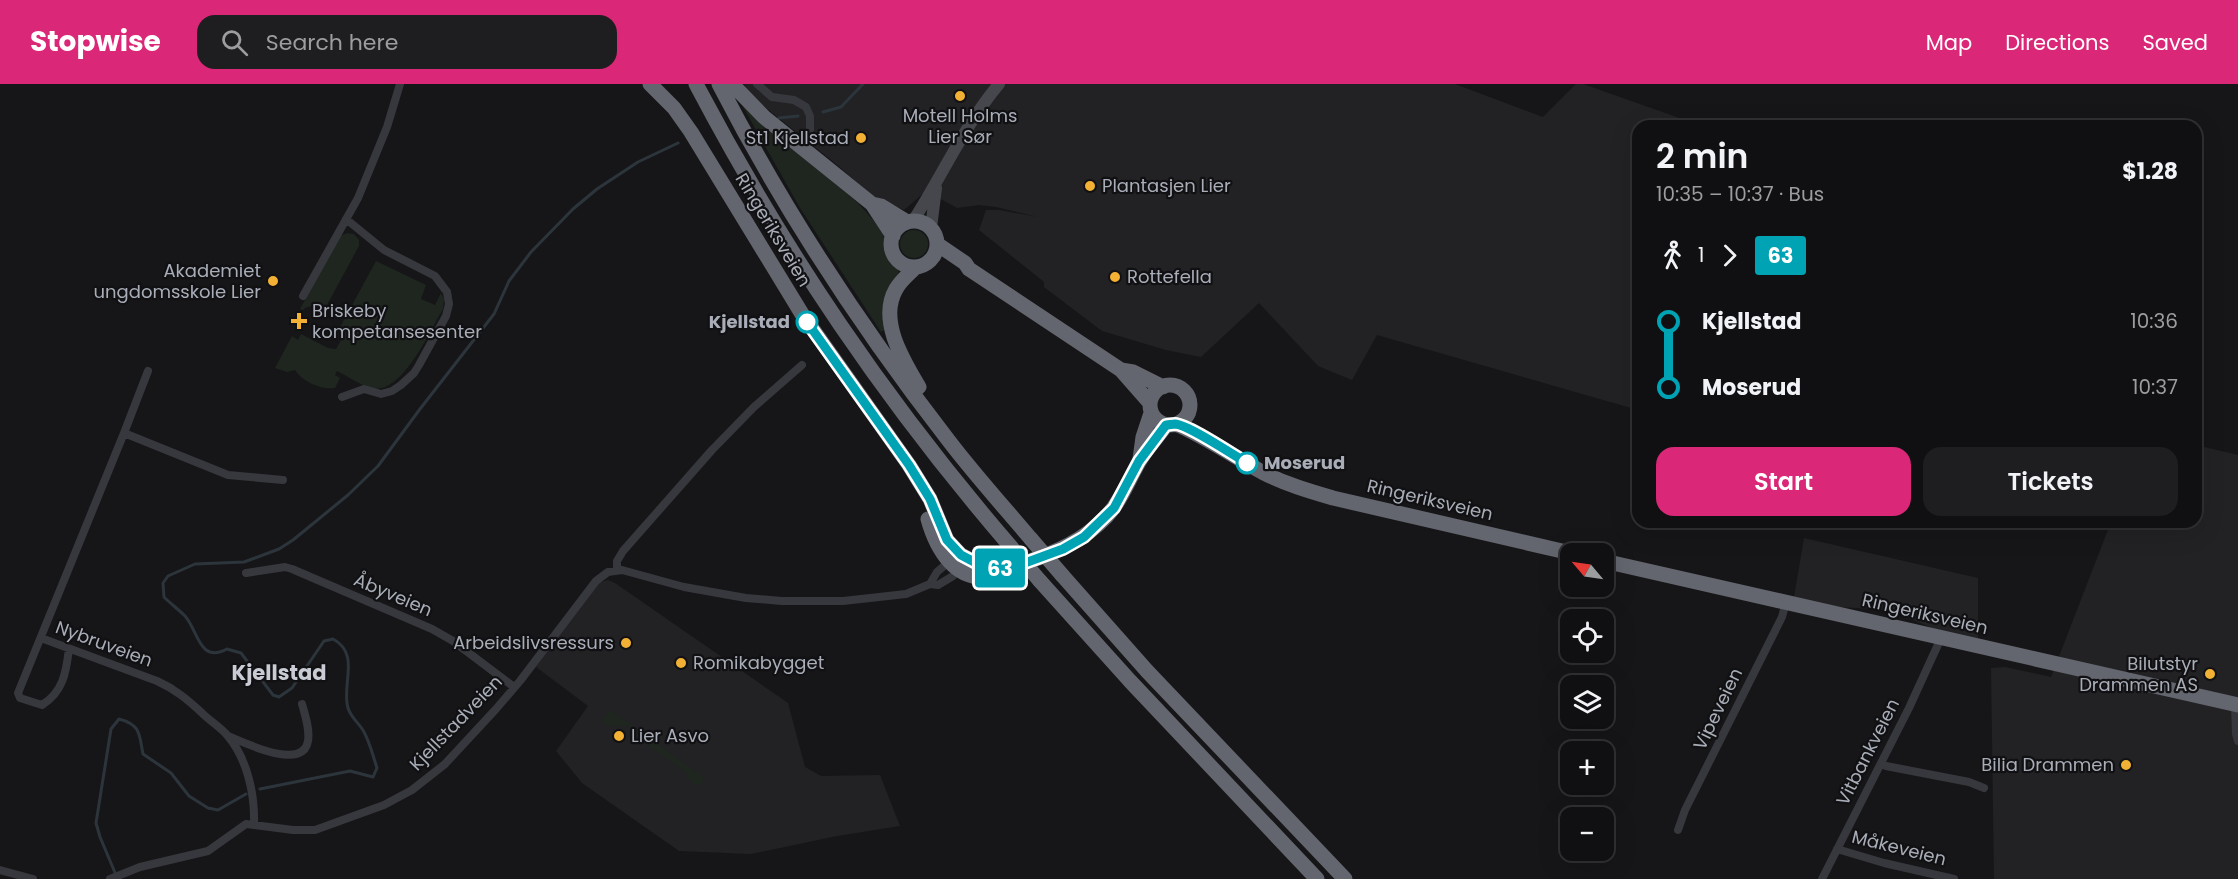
<!DOCTYPE html>
<meta charset="utf-8">
<style>
body{margin:0;font-family:Poppins,sans-serif;background:#1e1e20;color:#f1f3f6;height:100vh;display:flex;flex-direction:column;font-size:22px;white-space:nowrap}
*{box-sizing:border-box;margin:0}
p{font-size:20px;color:#9c9d9f}
.icon{flex:none;width:33px;height:33px;fill:none;stroke:currentColor;stroke-width:2;stroke-linecap:round;stroke-linejoin:round}
.map{position:relative;flex:1;overflow:hidden}
.side{position:absolute;left:1632px;top:36px;width:570px;height:408px;display:flex;flex-direction:column;background:#101012;border-radius:18px;box-shadow:0 6px 24px #0002,0 0 0 2px #303032}
.side>*{flex:none}
.badge{padding:0 12px;border-radius:4px;font-size:21px;line-height:39px}
.needle{width:39px;rotate:299deg}
.tools{position:absolute;left:1560px;top:459px;display:grid;gap:12px}
.tools a{display:grid;place-items:center;width:54px;height:54px;border-radius:12px;background:#101012;box-shadow:0 6px 24px #0002,0 0 0 2px #303032;font-size:30px}
.map>.badge{position:absolute;translate:-50% -50%;box-shadow:0 0 0 3px #fff}
.legs{display:flex;align-items:center;gap:9px;height:66px;padding:0 24px;font-size:20px}
.legs p{margin-inline-start:auto}
.overview{display:flex;align-items:center;justify-content:space-between;height:102px;padding:0 24px}
h1{font-size:33px;font-weight:600;line-height:45px}
.cta{display:flex;gap:12px;margin-top:auto;padding:12px 24px}
.cta a{flex:1;height:69px;border-radius:18px;background:#db2777;color:#fff;font-size:24px;font-weight:600;line-height:69px;text-align:center}
.cta a+a{background:#1e1e20;color:#f1f3f6}
ul{padding:0 24px;list-style:none}
li{display:flex;align-items:center;gap:21px;height:66px;font-size:22px}
li i{display:grid;place-items:center;width:9px;height:100%;margin:0 8px;background:currentColor}
li i::after{content:'';width:15px;height:15px;margin:-8px;border:4px solid;border-radius:50%;background:#101012}
li p{margin-inline-start:auto}
li:first-child i{background:linear-gradient(#0000 50%,currentColor 0)}
li:last-child i{background:linear-gradient(currentColor 50%,#0000 0)}
header{display:flex;align-items:center;gap:36px;box-sizing:border-box;height:84px;padding:0 30px;background:#db2777;color:#fff}
header strong{font-size:28px}
nav{display:flex;gap:33px;margin-inline-start:auto;font-size:21px}
.search{width:420px;height:54px;background:#1e1e20;display:flex;align-items:center;gap:15px;box-sizing:border-box;padding:0 21px;border-radius:18px;color:#9c9d9f;font-size:22px}
.map>svg:first-child{display:block}
</style>
<header>
<strong>Stopwise</strong>
<div class="search"><svg class="icon" aria-label="search" viewBox="0 0 24 24"><circle cx="10" cy="10" r="6"/><path d="M15 15l6 6"/></svg>Search here</div>
<nav><a>Map</a><a>Directions</a><a>Saved</a></nav>
</header>
<div class="map">
<svg width="2238" height="795" viewBox="0 0 2238 795">
<rect width="100%" height="100%" fill="#161618"/>
<path fill="#222225" d="M 744,0 L 1455,0 L 1543,33 L 1576,0 L 1583,0 L 1702,42 L 1638,42 L 1638,326 L 1377,251 L 1352,296 L 1318,282 L 1259,219 L 1201,273 L 1166,266 L 1102,247 L 1044,203 L 1044,198 L 979,146 L 986,126 L 999,126 L 1038,133 L 996,123 L 979,121 L 957,124 L 926,107 L 904,126 L 873,112 L 836,80 L 751,12 Z
M 2196,361 L 2238,371 L 2238,795 L 1994,795 L 1991,584 L 2005,583 L 2051,593 L 2111,438 L 2196,438 Z
M 1804,454 L 1978,494 L 1978,563 L 1889,526 L 1839,523 L 1794,513 Z
M 608,496 L 615,499 L 788,619 L 805,683 L 821,692 L 880,691 L 900,742 L 837,752 L 751,770 L 679,767 L 582,699 L 556,667 L 588,622 L 536,583 L 591,501 Z"/>
<path fill="#1e261f" d="M 742,21 L 858,119 L 883,147 L 887,171 L 893,181 L 899,186 L 887,245 L 881,248 L 800,124 Z
M900 160a14 14 0 1 1 28 0a14 14 0 1 1-28 0Z
M 347,149 L 354,150 L 359,156 L 359,162 L 321,232 L 318,230 L 316,225 L 311,222 L 305,224 L 303,226 L 300,225 L 340,152 Z
M 376,177 L 426,201 L 421,215 L 435,221 L 441,209 L 444,215 L 443,225 C 430,246 402,312 371,304 C 360,301 347,292 337,287 L 335,291 L 340,294 L 335,304 C 321,306 303,298 295,286 L 287,288 L 275,284 L 292,252 L 298,256 L 301,250 L 328,264 L 336,265 L 345,249 L 339,245 Z
M 610,626 L 701,691 L 704,694 L 701,701 C 695,702 689,697 685,692 L 687,689 L 628,647 L 630,644 L 627,642 L 603,641 L 603,636 Z"/>
<g fill="none" stroke-linecap="round" stroke-linejoin="round">
<path stroke="#2c353c" stroke-width="3" d="M 823,28 L 841,23 L 863,0
M 779,34 L 798,32
M 260,705 L 350,687 L 373,693 L 377,684 C 373,672 370,659 364,648 C 360,640 351,634 348,624 C 341,601 361,570 333,555 L 324,557 L 292,604 L 279,613 L 273,611 L 241,569 L 227,565 C 199,580 198,546 185,532 C 178,525 171,520 164,513 L 163,499 L 168,492 L 195,480 L 244,478 L 279,465 L 293,456 L 348,411 L 378,382 L 420,325 L 494,230 L 509,197 L 531,168 L 573,125 L 597,105 L 638,78 L 678,59
M 116,791 L 100,753 L 96,739 L 111,645 L 119,635 C 141,641 139,650 143,670 L 171,689 L 189,712 L 208,724 L 218,726 L 246,710"/>
<path stroke="#37383d" stroke-width="8" d="M 757,0 L 772,13 L 794,16 L 806,23 L 810,32 L 810,46 L 799,62
M 303,212 L 358,114 L 387,43 L 400,0
M 342,313 L 364,305 L 381,310 L 392,307 L 401,301 L 414,289 L 419,281 L 446,232 L 449,220 L 447,208 L 435,192 L 384,166 L 346,135
M 124,349 L 148,287
M 617,486 L 617,477 L 623,467 L 712,366 L 754,323 L 802,281
M 246,489 L 285,483 L 292,485 L 432,545 L 453,557 L 514,603
M 930,500 L 937,488 L 951,476
M 41,554 L 157,597 C 175,605 188,616 202,629 C 210,637 220,643 227,651 C 247,674 255,710 254,740
M 69,565 C 66,589 63,608 42,621 L 20,614 L 18,609 L 124,349 L 228,391 L 283,396
M 2235,621 L 2236,650 L 2238,657
M 228,652 C 243,658 303,688 308,657 C 310,645 305,631 302,620
M 1881,679 L 1886,682 L 1969,698 L 1984,704
M 1678,746 L 1685,726 L 1782,533 L 1786,518
M 1837,765 L 1884,779 L 1954,795
M 0,786 L 33,795
M 110,795 L 140,783 L 208,767 L 246,740 L 293,746 L 315,746 L 384,721 L 412,706 L 445,680 L 496,625 L 520,597 L 596,497 L 608,488 L 622,486 L 684,503 L 746,514 L 782,517 L 843,517 L 906,510 L 930,500 L 938,501 L 953,492 L 959,485
M 1822,795 L 1909,624 L 1941,554"/>
<path stroke="#45474d" stroke-width="12" d="M 913,137 C 942,92 964,42 999,0
M 931,144 L 936,104"/>
<path stroke="#63666e" stroke-width="15" d="M 650,0 L 674,24 L 691,48 L 802,230 L 909,381 L 930,415 L 947,456 L 961,471 L 978,480 L 987,483 L 1014,483
M 696,0 C 785,169 886,318 1011,463
M 719,0 C 784,126 862,245 949,357 C 975,391 1004,423 1031,455
M 732,0 L 764,33 L 872,120 L 893,152
M 872,120 L 881,122 L 907,138
M891 160a23 23 0 1 1 46 0a23 23 0 1 1-46 0Z
M 937,160 L 965,179 L 969,185 L 1121,286 L 1150,319
M 916,183 C 909,190 901,196 896,205 C 878,236 903,276 919,303
M 1121,286 L 1133,288 L 1163,303
M1150 321a20 20 0 1 1 40 0a20 20 0 1 1-40 0Z
M 1176,340 C 1206,353 1233,372 1262,388 C 1285,400 1309,407 1333,414 L 1575,470
M 1140,375 L 1143,353 L 1151,329
M 928,435 C 936,464 956,501 993,491 C 1004,489 1015,482 1027,478 C 1057,468 1084,456 1106,433 C 1121,417 1128,397 1139,378 C 1146,365 1158,353 1166,341
M 1604,477 L 2238,621
M 1062,491 L 1147,587 L 1345,795
M 1040,497 L 1130,597 L 1317,795"/>
<path stroke="#63666e" stroke-width="15" d="M 1031,455 L 1062,491
M 1011,463 L 1040,497"/>
</g>
<g fill="none" stroke-linecap="round" stroke-linejoin="round">
<g stroke="#fff" stroke-width="14">
<path id="line-1" d="M 807,238 L 909,381 L 930,415 L 947,456 L 961,471 L 978,480 L 987,483 L 1014,483 L 1063,465 L 1084,453 L 1114,424 L 1139,377 L 1166,341 C 1169,341 1172,340 1175,340 C 1189,341 1233,371 1247,379"/>
</g>
<use href="#line-1" stroke="#00a3b4" stroke-width="9"/>
</g>
<g fill="#f2b134" stroke="#111113" stroke-width="2">
<circle cx="960" cy="12" r="6"/>
<circle cx="861" cy="54" r="6"/>
<circle cx="1090" cy="102" r="6"/>
<circle cx="1115" cy="193" r="6"/>
<circle cx="273" cy="197" r="6"/>
<path d="M296 228h6v6h6v6h-6v6h-6v-6h-6v-6h6z"/>
<circle cx="626" cy="559" r="6"/>
<circle cx="681" cy="579" r="6"/>
<circle cx="2210" cy="590" r="6"/>
<circle cx="619" cy="652" r="6"/>
<circle cx="2126" cy="681" r="6"/>
</g>
<g fill="#fff" stroke="#00a3b4" stroke-width="3">
<circle cx="807" cy="238" r="10"/>
<circle cx="1247" cy="379" r="10"/>
</g>
<g text-anchor="middle" stroke-width="4.5" stroke-linejoin="round" paint-order="stroke">
<g font-size="18" fill="#a8adb8" stroke="#111113" text-anchor="end">
<text x="960" y="38" text-anchor="middle">Motell Holms<tspan x="960" dy="21">Lier Sør</tspan></text>
<text x="849" y="60">St1 Kjellstad</text>
<text x="1102" y="108" text-anchor="start">Plantasjen Lier</text>
<text x="261" y="193">Akademiet<tspan x="261" dy="21">ungdomsskole Lier</tspan></text>
<text x="1127" y="199" text-anchor="start">Rottefella</text>
<text x="312" y="233" text-anchor="start">Briskeby<tspan x="312" dy="21">kompetansesenter</tspan></text>
<text x="614" y="565">Arbeidslivsressurs</text>
<text x="693" y="585" text-anchor="start">Romikabygget</text>
<text x="2198" y="586">Bilutstyr<tspan x="2198" dy="21">Drammen AS</tspan></text>
<text x="631" y="658" text-anchor="start">Lier Asvo</text>
<text x="2114" y="687">Bilia Drammen</text>
</g>
<g font-size="18" fill="#a8adb8" stroke="#111113">
<text transform="translate(773 146) rotate(59)" y="6">Ringeriksveien</text>
<text transform="translate(1430 416) rotate(13)" y="6">Ringeriksveien</text>
<text transform="translate(393 511) rotate(23)" y="6">Åbyveien</text>
<text transform="translate(1925 530) rotate(13)" y="6">Ringeriksveien</text>
<text transform="translate(104 560) rotate(20)" y="6">Nybruveien</text>
<text transform="translate(1718 625) rotate(-64)" y="6">Vipeveien</text>
<text transform="translate(456 639) rotate(-46)" y="6">Kjellstadveien</text>
<text transform="translate(1868 668) rotate(-63)" y="6">Vitbankveien</text>
<text transform="translate(1899 764) rotate(14)" y="6">Måkeveien</text>
</g>
<g font-size="18" font-weight="bold" fill="#a8adb8" stroke="#111113" text-anchor="end">
<text x="790" y="244">Kjellstad</text>
<text x="1264" y="385" text-anchor="start">Moserud</text>
</g>
<g font-size="21" font-weight="bold" fill="#c9ccd4" stroke="#111113">
<text x="279" y="596">Kjellstad</text>
</g>
</g>
</svg>
<div class="tools">
<a><svg class="needle" viewBox="-14 -14 28 28"><path d="M0-13l5 13h-10z" fill="#e53935"/><path d="M0 13l5-13h-10z" fill="#9c9d9f"/></svg></a>
<a><svg class="icon" aria-label="locate" viewBox="0 0 24 24"><circle cx="12" cy="12" r="6"/><path d="M12 2v4M12 18v4M2 12h4M18 12h4"/></svg></a>
<a><svg class="icon" aria-label="layers" viewBox="0 0 24 24"><path d="M12 4l9 5-9 5-9-5zM3 14l9 5 9-5"/></svg></a>
<a>+</a>
<a>−</a>
</div>
<b class="badge" style="left:1000px;top:484px;background:#00a3b4;color:#fff">63</b>
<section class="side">
<div class="overview"><div><h1>2 min</h1><p>10:35 – 10:37 · Bus</p></div><b>$1.28</b></div>
<div class="legs"><svg class="icon" aria-label="walk" viewBox="0 0 24 24"><circle cx="13" cy="4" r="2"/><path d="M13 8l-2 6 4 7M11 14l-3 7M7 12l3-4h3l4 4"/></svg>1<svg class="icon" aria-label="forward" viewBox="0 0 24 24"><path d="M9 5l7 7-7 7"/></svg><b class="badge" style="background:#00a3b4;color:#fff">63</b></div>
<ul>
<li><i style="color:#00a3b4"></i><b>Kjellstad</b><p>10:36</p></li>
<li><i style="color:#00a3b4"></i><b>Moserud</b><p>10:37</p></li>
</ul>
<div class="cta"><a>Start</a><a>Tickets</a></div>
</section>
</div>
